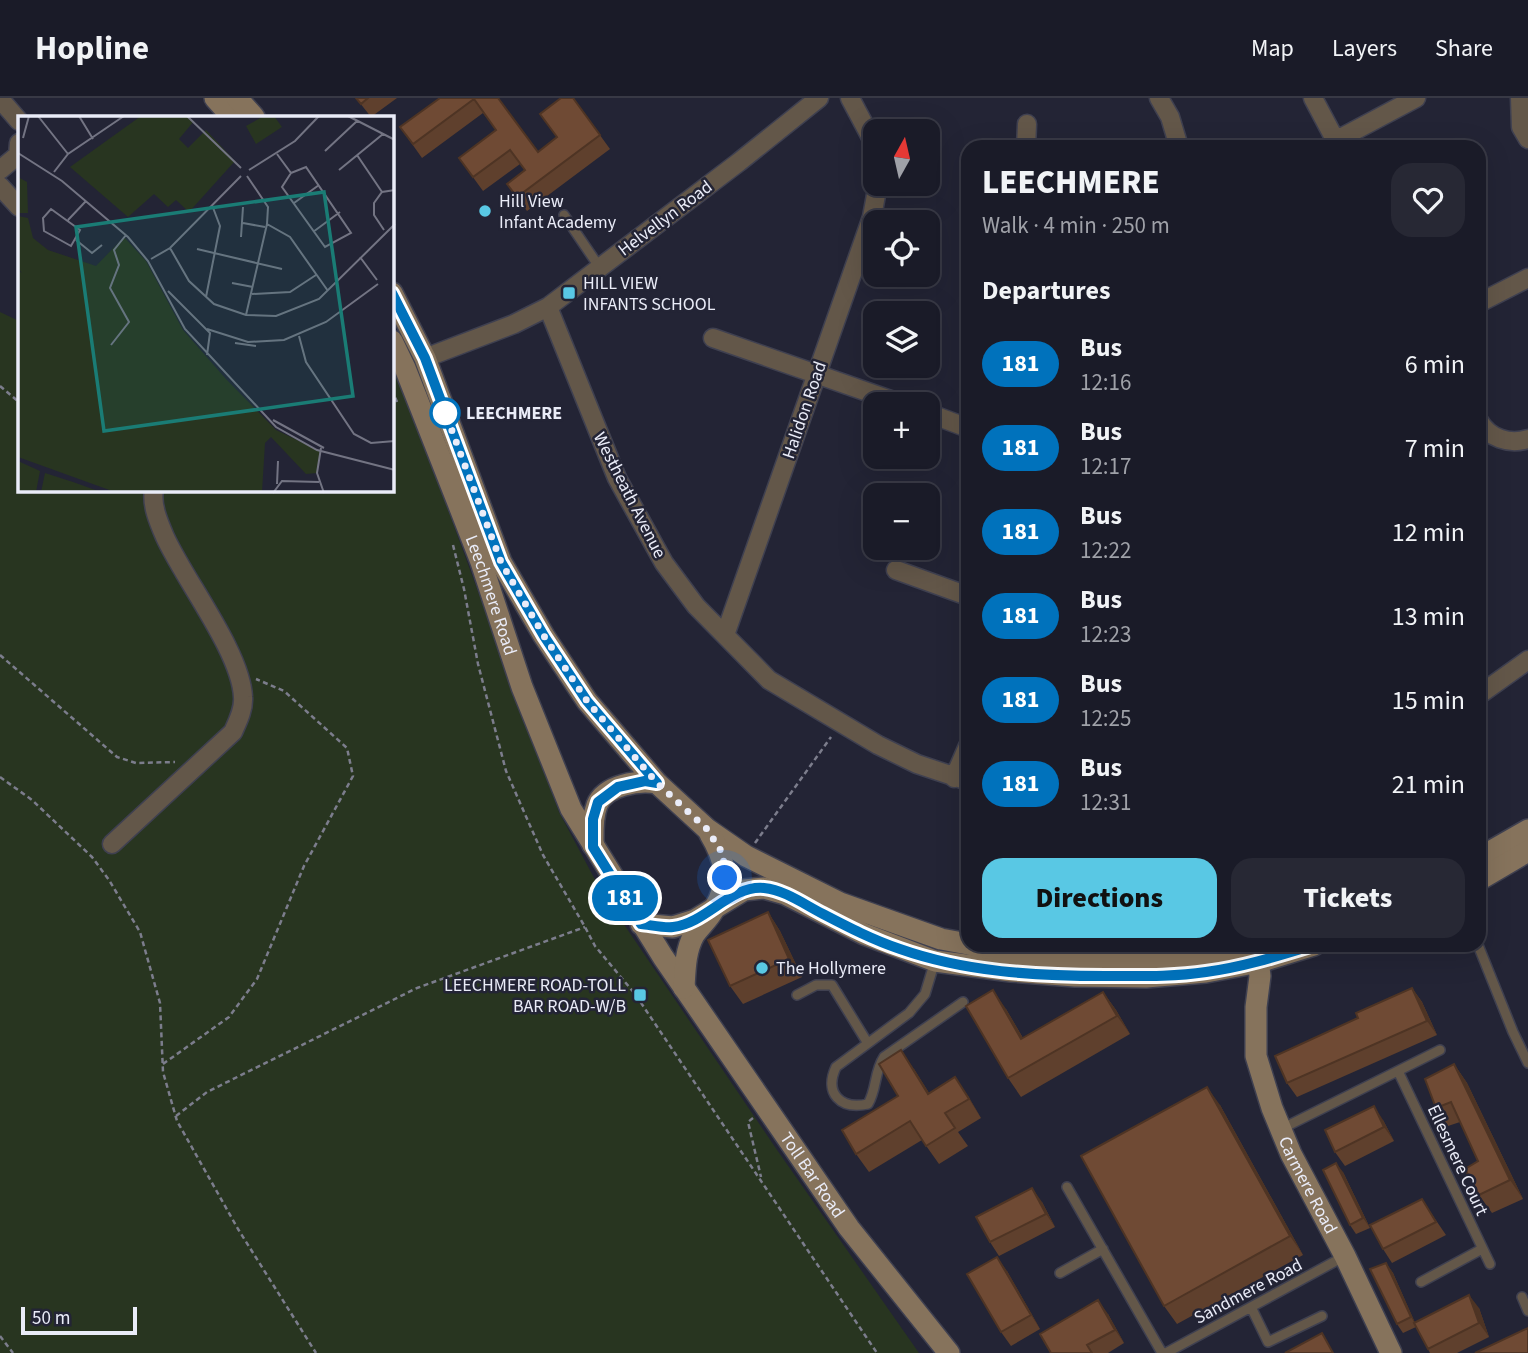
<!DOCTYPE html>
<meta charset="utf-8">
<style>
body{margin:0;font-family:"Source Sans 3",sans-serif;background:#272834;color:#f1f3f6;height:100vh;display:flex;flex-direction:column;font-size:26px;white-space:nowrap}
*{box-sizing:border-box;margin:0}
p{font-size:23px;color:#9fa1a8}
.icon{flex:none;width:38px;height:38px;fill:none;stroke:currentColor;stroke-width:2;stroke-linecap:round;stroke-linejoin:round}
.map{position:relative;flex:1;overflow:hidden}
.panel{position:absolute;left:961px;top:42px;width:525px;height:812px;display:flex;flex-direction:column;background:#1a1b28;border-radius:21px;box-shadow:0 7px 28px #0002,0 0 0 2px #383945}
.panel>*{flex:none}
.badge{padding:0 14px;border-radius:23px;font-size:24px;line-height:46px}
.needle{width:46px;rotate:8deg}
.controls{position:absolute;left:863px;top:21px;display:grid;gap:14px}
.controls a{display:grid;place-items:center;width:77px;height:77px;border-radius:14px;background:#1a1b28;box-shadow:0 7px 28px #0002,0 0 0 2px #383945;font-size:35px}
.scale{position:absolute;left:21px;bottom:18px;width:116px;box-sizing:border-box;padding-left:7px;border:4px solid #eaecf8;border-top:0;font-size:19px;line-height:24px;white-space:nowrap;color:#eaecf8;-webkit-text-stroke:5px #232435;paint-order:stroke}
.you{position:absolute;width:35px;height:35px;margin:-18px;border:5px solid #fff;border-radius:50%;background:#1a73e8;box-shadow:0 0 0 10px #1a73e833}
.map>.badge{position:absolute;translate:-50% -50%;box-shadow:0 0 0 4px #fff}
h2{padding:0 21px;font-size:26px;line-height:63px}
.round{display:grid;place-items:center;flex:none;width:74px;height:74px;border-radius:21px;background:#272834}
.head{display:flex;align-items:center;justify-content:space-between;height:119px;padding:0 21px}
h1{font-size:33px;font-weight:800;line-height:52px}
.primary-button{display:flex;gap:14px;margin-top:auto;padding:14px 21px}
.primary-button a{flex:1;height:80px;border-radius:21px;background:#59c8e4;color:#111;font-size:28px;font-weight:800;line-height:80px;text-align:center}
.primary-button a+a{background:#272834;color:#f1f3f6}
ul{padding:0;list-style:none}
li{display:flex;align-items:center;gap:21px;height:84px;padding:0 21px}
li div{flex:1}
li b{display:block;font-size:26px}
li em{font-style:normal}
li .badge{min-width:77px;font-weight:700;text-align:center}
header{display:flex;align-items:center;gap:42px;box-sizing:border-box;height:98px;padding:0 35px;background:#1a1b28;border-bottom:2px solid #383945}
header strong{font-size:33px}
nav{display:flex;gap:38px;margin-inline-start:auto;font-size:24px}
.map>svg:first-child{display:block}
</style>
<header>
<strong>Hopline</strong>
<nav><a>Map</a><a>Layers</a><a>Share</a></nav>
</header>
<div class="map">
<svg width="1528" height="1255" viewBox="0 0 1528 1255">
<rect width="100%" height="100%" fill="#232435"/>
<path fill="#283520" d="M 0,214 L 19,223 L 19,392 L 392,392 L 392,259 L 559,714 L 600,791 L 775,1049 L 919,1255 L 0,1255 Z"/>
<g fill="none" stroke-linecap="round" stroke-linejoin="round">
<g stroke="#3f4050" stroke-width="12">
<path id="lane" d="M 564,117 L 600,170
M 1478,847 L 1513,934 L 1528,965
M 935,863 L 925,896 L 909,915 L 836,969 C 824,995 840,1012 868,1006 C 877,991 874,974 884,959 L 963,904
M 797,897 L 816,887 L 832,887 L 867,944
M 1398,973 L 1490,1166
M 1281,1031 L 1440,952
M 1067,1089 L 1162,1255
M 1060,1175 L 1103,1151
M 1421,1184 L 1482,1151
M 1522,1199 L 1528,1213
M 1251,1209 L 1268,1244 L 1322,1218
M 1166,1255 L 1345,1158"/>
</g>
<g stroke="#3f4050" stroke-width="21">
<path id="street" d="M 850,0 L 875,47
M 1159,0 L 1170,19 L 1179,49
M 1313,0 L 1339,49
M 1520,0 L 1521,29 L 1528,41
M 0,1 L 19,23
M 1335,43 L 1416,0
M 1026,49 L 1027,26
M 0,72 L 18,57 L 19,45
M 0,88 L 19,109
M 1479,205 L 1528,180
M 548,209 L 617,380 L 664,465 L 696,508 L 769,582 L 878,647 L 917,666 L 968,683
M 713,240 L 902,306
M 425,260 L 514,226 L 548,209 L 739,64 L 819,0
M 928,315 L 968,330
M 1479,323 C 1489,340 1509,347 1528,341
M 896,472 L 968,498
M 725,537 L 872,119 L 878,86
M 1479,597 L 1528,562
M 954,680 L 968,648
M 112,746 L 233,634 C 238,623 244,611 243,599 C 241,554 185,483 165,439 C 159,425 151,407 154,392"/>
</g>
<g stroke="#3f4050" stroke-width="24">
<g id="secondary">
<path d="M 215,0 L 232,19"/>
<path d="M 237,0 L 254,19"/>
<path d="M 392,195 L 425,260 L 501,464 L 544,538 L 587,603 L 657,685 L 707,731 L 746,758 L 840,805 L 941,841 L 968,846"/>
<path id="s1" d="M 392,243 L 405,270 L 458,405 L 481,464 L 522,589 L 571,711 L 663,859 L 849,1130 L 949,1255"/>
<path d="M 593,747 C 593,733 592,720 597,707 C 605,687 638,682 657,685"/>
<path d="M 1479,760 L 1528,732"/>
<path d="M 1479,782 L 1528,753"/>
<path d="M 641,826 L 673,829 L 695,822 L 744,792 L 764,790 L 785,796 L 864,836 L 935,863 L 1011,873 L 1075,878 L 1146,879 L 1206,874 L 1259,864 L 1314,847"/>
<path d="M 972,847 C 1012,855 1053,864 1095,865 C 1150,867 1209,860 1262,847"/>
<path id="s2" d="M 1256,848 L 1260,878 L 1256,909 L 1256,958 L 1272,1010 L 1291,1056 L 1345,1158 L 1391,1255"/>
<path d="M 684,890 C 685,873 685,853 694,837 C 700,828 709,821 714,811 C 731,784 725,761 710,736"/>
</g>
</g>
<path stroke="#7c7d8c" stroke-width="2.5" stroke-dasharray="5 3.5" stroke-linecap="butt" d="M 0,288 L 19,304
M 392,292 L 397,304
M 453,447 L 464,491 L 478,566 L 506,673 L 543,757 L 585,829 L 595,848 L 635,896 L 877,1255
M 0,557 L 117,659 L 136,665 L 175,664
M 0,679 L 32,702 L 92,759 L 109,782 L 140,834 L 160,905 L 163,974 L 177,1023 L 238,1131 L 316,1255
M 755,745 L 831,639
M 163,966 L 229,919 L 257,881 L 304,768 L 353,678 L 347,650 L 284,593 L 256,581
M 176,1018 L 207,994 L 417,890 L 585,829
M 753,1020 L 748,1024 L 761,1079
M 0,1238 L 13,1255"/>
<use href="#lane" stroke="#635749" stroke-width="9"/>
<use href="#street" stroke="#635749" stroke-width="18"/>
<use href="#secondary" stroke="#86735c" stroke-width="21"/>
</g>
<path fill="#5f402d" d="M 356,0 L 397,0 L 371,19 Z
M 440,0 L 498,0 L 538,54 L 557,40 L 573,0 L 610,51 L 527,113 L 507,86 L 525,73 L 520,66 L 483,93 L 459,60 L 496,32 L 483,15 L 422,60 L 400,29 Z
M 768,814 L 780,833 L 802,879 L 743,906 L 730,888 Z
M 1412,890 L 1422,904 L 1437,937 L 1297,999 L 1287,985 Z
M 1103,894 L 1116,912 L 1130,936 L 1021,999 L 1008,980 L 1006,911 L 1023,940 Z
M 1454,966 L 1467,985 L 1523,1101 L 1492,1115 L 1479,1097 L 1478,1063 L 1460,1024 L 1448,1028 L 1436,1010 Z
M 914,971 L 929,995 L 968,998 L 981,1020 L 958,1034 L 968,1048 L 939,1066 L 922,1042 L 869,1074 L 856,1056 L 898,998 Z
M 1220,1007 L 1303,1157 L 1177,1226 L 1164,1208 Z
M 1383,1022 L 1394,1043 L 1345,1068 L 1335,1054 Z
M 1343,1074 L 1370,1130 L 1356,1136 L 1350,1127 Z
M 1042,1104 L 1055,1129 L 999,1158 L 990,1144 Z
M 1431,1115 L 1446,1137 L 1392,1165 L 1383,1151 Z
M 1386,1165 L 1393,1175 L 1415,1225 L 1479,1210 L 1489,1239 L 1457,1255 L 1430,1255 L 1416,1229 L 1403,1235 L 1397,1226 Z
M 1007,1173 L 1040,1231 L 1011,1248 L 1001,1234 Z
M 1108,1216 L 1124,1245 L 1108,1255 L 1051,1255 Z"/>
<path fill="#4e3424" d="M 768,814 L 780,833 L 802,879 L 789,861 Z
M 1412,890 L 1422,904 L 1437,937 L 1427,923 Z
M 993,892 L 1006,911 L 1034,959 L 1021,941 Z
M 1103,894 L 1116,912 L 1130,936 L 1117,918 Z
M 901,952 L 914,971 L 941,1014 L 928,996 Z
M 1454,966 L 1467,985 L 1523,1101 L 1510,1082 Z
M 955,979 L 968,998 L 981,1020 L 969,1001 Z
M 1207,989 L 1220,1007 L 1303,1157 L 1290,1138 Z
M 1374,1008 L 1383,1022 L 1394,1043 L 1384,1029 Z
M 1336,1065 L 1343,1074 L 1370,1130 L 1363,1120 Z
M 1032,1090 L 1042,1104 L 1055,1129 L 1046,1116 Z
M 997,1159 L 1007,1173 L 1040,1231 L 1031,1217 Z
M 1386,1165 L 1393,1175 L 1417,1229 L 1411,1219 Z
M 1469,1197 L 1479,1210 L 1489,1239 L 1479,1225 Z
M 1098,1202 L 1108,1216 L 1124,1245 L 1115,1232 Z"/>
<path fill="#6f4a34" stroke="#4e3424" stroke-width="2" d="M 356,0 L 368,0 L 361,6 Z
M 440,0 L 498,0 L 538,54 L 557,39 L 540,16 L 561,0 L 573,0 L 600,37 L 517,99 L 507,86 L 525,72 L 510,52 L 473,79 L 459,60 L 496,32 L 474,1 L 413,46 L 400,29 Z
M 768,814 L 789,861 L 730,888 L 708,842 Z
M 1412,890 L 1427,923 L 1287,985 L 1275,958 L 1358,920 L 1356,915 Z
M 993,892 L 1021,941 L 1103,894 L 1117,918 L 1008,980 L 966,908 Z
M 901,952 L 928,996 L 955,979 L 969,1001 L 945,1015 L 955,1030 L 926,1048 L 910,1023 L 856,1056 L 842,1032 L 898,998 L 879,966 Z
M 1454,966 L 1510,1082 L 1479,1097 L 1465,1071 L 1478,1063 L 1451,1004 L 1436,1010 L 1425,981 Z
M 1207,989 L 1290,1138 L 1164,1208 L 1081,1058 Z
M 1374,1008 L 1384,1029 L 1335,1054 L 1325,1032 Z
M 1336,1065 L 1363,1120 L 1350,1127 L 1323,1072 Z
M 1032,1090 L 1046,1116 L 990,1144 L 976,1119 Z
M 1422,1101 L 1436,1124 L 1383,1151 L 1370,1127 Z
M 997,1159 L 1031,1217 L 1001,1234 L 967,1176 Z
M 1386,1165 L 1411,1219 L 1397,1226 L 1370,1171 Z
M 1469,1197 L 1479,1225 L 1428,1251 L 1414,1225 Z
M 1098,1202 L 1115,1232 L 1087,1247 L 1092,1255 L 1051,1255 L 1040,1236 Z
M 1528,1230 L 1528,1255 L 1475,1255 Z
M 1322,1235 L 1333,1255 L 1285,1255 Z"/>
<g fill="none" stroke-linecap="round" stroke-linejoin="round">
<g stroke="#fff" stroke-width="16">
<path id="line" d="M 392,195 L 425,260 L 501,464 L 544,538 L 587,603 L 657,685 L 645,683 L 618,689 L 598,704 L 593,721 L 593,749 L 641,826 C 651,827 663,830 673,829 C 707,825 730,787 764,790 C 785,792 805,807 823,816 C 848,829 873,842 900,851 C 965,874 1036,878 1105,878 C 1138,878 1173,879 1206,874 C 1243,869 1278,858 1314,847"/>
</g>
<use href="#line" stroke="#0072bc" stroke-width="10"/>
<path stroke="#eaecf8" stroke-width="7" stroke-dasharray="0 12.6" d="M 445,315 L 442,306 L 501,464 L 544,538 L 587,603 L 657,685 L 707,731 L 723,756 L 725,780"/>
</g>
<g fill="#59c8e4" stroke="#232435" stroke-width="2.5">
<circle cx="485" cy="113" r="7"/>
<rect x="562" y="188" width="14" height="14" rx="3.5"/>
<circle cx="762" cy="870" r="7"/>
<rect x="633" y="890" width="14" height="14" rx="3.5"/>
</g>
<circle fill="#fff" stroke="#0072bc" stroke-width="3.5" cx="445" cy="315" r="14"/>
<g text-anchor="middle" stroke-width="5" stroke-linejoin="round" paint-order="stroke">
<g font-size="18" fill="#eaecf8" stroke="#232435" text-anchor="start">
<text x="499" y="109">Hill View<tspan x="499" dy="21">Infant Academy</tspan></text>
<text x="583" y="191">HILL VIEW<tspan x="583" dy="21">INFANTS SCHOOL</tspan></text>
<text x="776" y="876">The Hollymere</text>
<text x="626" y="893" text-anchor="end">LEECHMERE ROAD-TOLL<tspan x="626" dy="21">BAR ROAD-W/B</tspan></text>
</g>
<g font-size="18" fill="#eaecf8" stroke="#232435">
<text transform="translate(665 120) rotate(-37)" y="6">Helvellyn Road</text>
<text transform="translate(804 312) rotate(-71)" y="6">Halidon Road</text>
<text transform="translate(630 397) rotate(63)" y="6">Westheath Avenue</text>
<text dy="6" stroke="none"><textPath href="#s1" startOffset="273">Leechmere Road</textPath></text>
<text transform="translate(1458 1062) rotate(65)" y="6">Ellesmere Court</text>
<text dy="6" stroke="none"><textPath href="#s1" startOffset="940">Toll Bar Road</textPath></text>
<text dy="6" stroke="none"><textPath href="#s2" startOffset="250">Carmere Road</textPath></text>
<text transform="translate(1248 1193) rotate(-28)" y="6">Sandmere Road</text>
</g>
<g font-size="18" font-weight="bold" fill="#eaecf8" stroke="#232435" text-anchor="start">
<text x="466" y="321">LEECHMERE</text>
</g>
</g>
<g transform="translate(18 18)">
<rect width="376" height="376" fill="#232435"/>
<path d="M 123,0 L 169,0 L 176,5 L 161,23 L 170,32 L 188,14 L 217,45 L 171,96 L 158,84 L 150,91 L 136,78 L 110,101 L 52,51 ZM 246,0 L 256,0 L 264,11 L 238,28 L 228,10 ZM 0,61 L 9,66 L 10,97 L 0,97 ZM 0,100 L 10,102 L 15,122 L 30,134 L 78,150 L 106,121 L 128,145 L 165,214 L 208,263 L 258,314 L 302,335 L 299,357 L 288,358 L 253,321 L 247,327 L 244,376 L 97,376 L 0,341 L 0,154 L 4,157 L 0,152 ZM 0,345 L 22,355 L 18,376 L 0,376 ZM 27,357 L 55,366 L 83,376 L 23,376 Z" fill="#283520"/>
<path fill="none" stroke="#737483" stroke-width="2" d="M 20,0 L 50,38M 61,0 L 75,23M 169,0 L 223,52M 330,0 L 377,24M 5,22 L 11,0M 307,35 L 339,5M 0,37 L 44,65 L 110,121 L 130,145 L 167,213 L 258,311 L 299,334 L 377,354M 259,38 L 273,57 L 288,51 L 333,117 L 307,131 L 264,71 L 273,57M 339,39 L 364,76M 231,54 L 277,25 L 301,0M 321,54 L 365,18M 36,56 L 50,38 L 106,0M 229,60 L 250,91 L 249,108 L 272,121 L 310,175M 276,87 L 301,69M 33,93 L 62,114 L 53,130 L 26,115 L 25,102 ZM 50,104 L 68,85M 225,107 L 247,111M 366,114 L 356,99 L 356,87 L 364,76 L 377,74M 295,116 L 322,96M 223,121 L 225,91M 58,124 L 74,137 L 84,129M 152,132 L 171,165 L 196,188 L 228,199 L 258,200 L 301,183 L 377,108M 179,133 L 264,153M 342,141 L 359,164M 133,143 L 152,132 L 223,60M 214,167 L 235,171M 150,175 L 192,217 L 189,239M 234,178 L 272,176 L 298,159M 188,181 L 202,110 L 194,89M 228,199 L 249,108M 189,213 L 230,226 L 266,224 L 308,206 L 360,168M 281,220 L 288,246 L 336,318 L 353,327 L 377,325M 217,227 L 238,230M 93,229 L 111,206 L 92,172 L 101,149 L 96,134 L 108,119M 255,304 L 306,332M 303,332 L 299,357 L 306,377M 259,368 L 260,345M 255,377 L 264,365 L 301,366"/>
<path fill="#1a7c75" fill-opacity="0.15" stroke="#1a7c75" stroke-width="3.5" d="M 306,76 L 335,280 L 86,315 L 58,111 Z"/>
<rect width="376" height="376" fill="none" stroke="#eaecf8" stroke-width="3.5"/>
</g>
</svg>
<div class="controls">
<a><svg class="needle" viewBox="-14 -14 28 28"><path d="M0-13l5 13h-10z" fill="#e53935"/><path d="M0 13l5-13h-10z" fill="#9fa1a8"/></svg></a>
<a><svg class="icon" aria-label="locate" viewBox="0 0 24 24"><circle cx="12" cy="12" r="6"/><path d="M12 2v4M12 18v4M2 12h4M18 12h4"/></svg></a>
<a><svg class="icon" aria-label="layers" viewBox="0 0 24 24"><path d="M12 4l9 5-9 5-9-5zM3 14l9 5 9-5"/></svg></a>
<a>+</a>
<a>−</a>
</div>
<div class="scale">50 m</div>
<div class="you" style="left:725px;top:780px"></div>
<b class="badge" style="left:625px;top:800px;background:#0072bc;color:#fff">181</b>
<section class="panel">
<div class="head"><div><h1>LEECHMERE</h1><p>Walk · 4 min · 250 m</p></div><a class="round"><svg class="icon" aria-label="heart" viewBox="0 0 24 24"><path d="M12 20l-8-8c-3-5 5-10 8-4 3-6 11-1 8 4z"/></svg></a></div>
<h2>Departures</h2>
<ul>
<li><span class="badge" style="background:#0072bc;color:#fff">181</span><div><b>Bus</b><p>12:16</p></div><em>6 min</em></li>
<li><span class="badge" style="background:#0072bc;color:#fff">181</span><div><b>Bus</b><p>12:17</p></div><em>7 min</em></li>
<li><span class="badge" style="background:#0072bc;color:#fff">181</span><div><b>Bus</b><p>12:22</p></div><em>12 min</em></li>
<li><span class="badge" style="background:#0072bc;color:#fff">181</span><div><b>Bus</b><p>12:23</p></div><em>13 min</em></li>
<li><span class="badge" style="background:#0072bc;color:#fff">181</span><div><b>Bus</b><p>12:25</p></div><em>15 min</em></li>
<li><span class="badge" style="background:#0072bc;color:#fff">181</span><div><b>Bus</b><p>12:31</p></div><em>21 min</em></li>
</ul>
<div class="primary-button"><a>Directions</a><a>Tickets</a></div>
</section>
</div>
